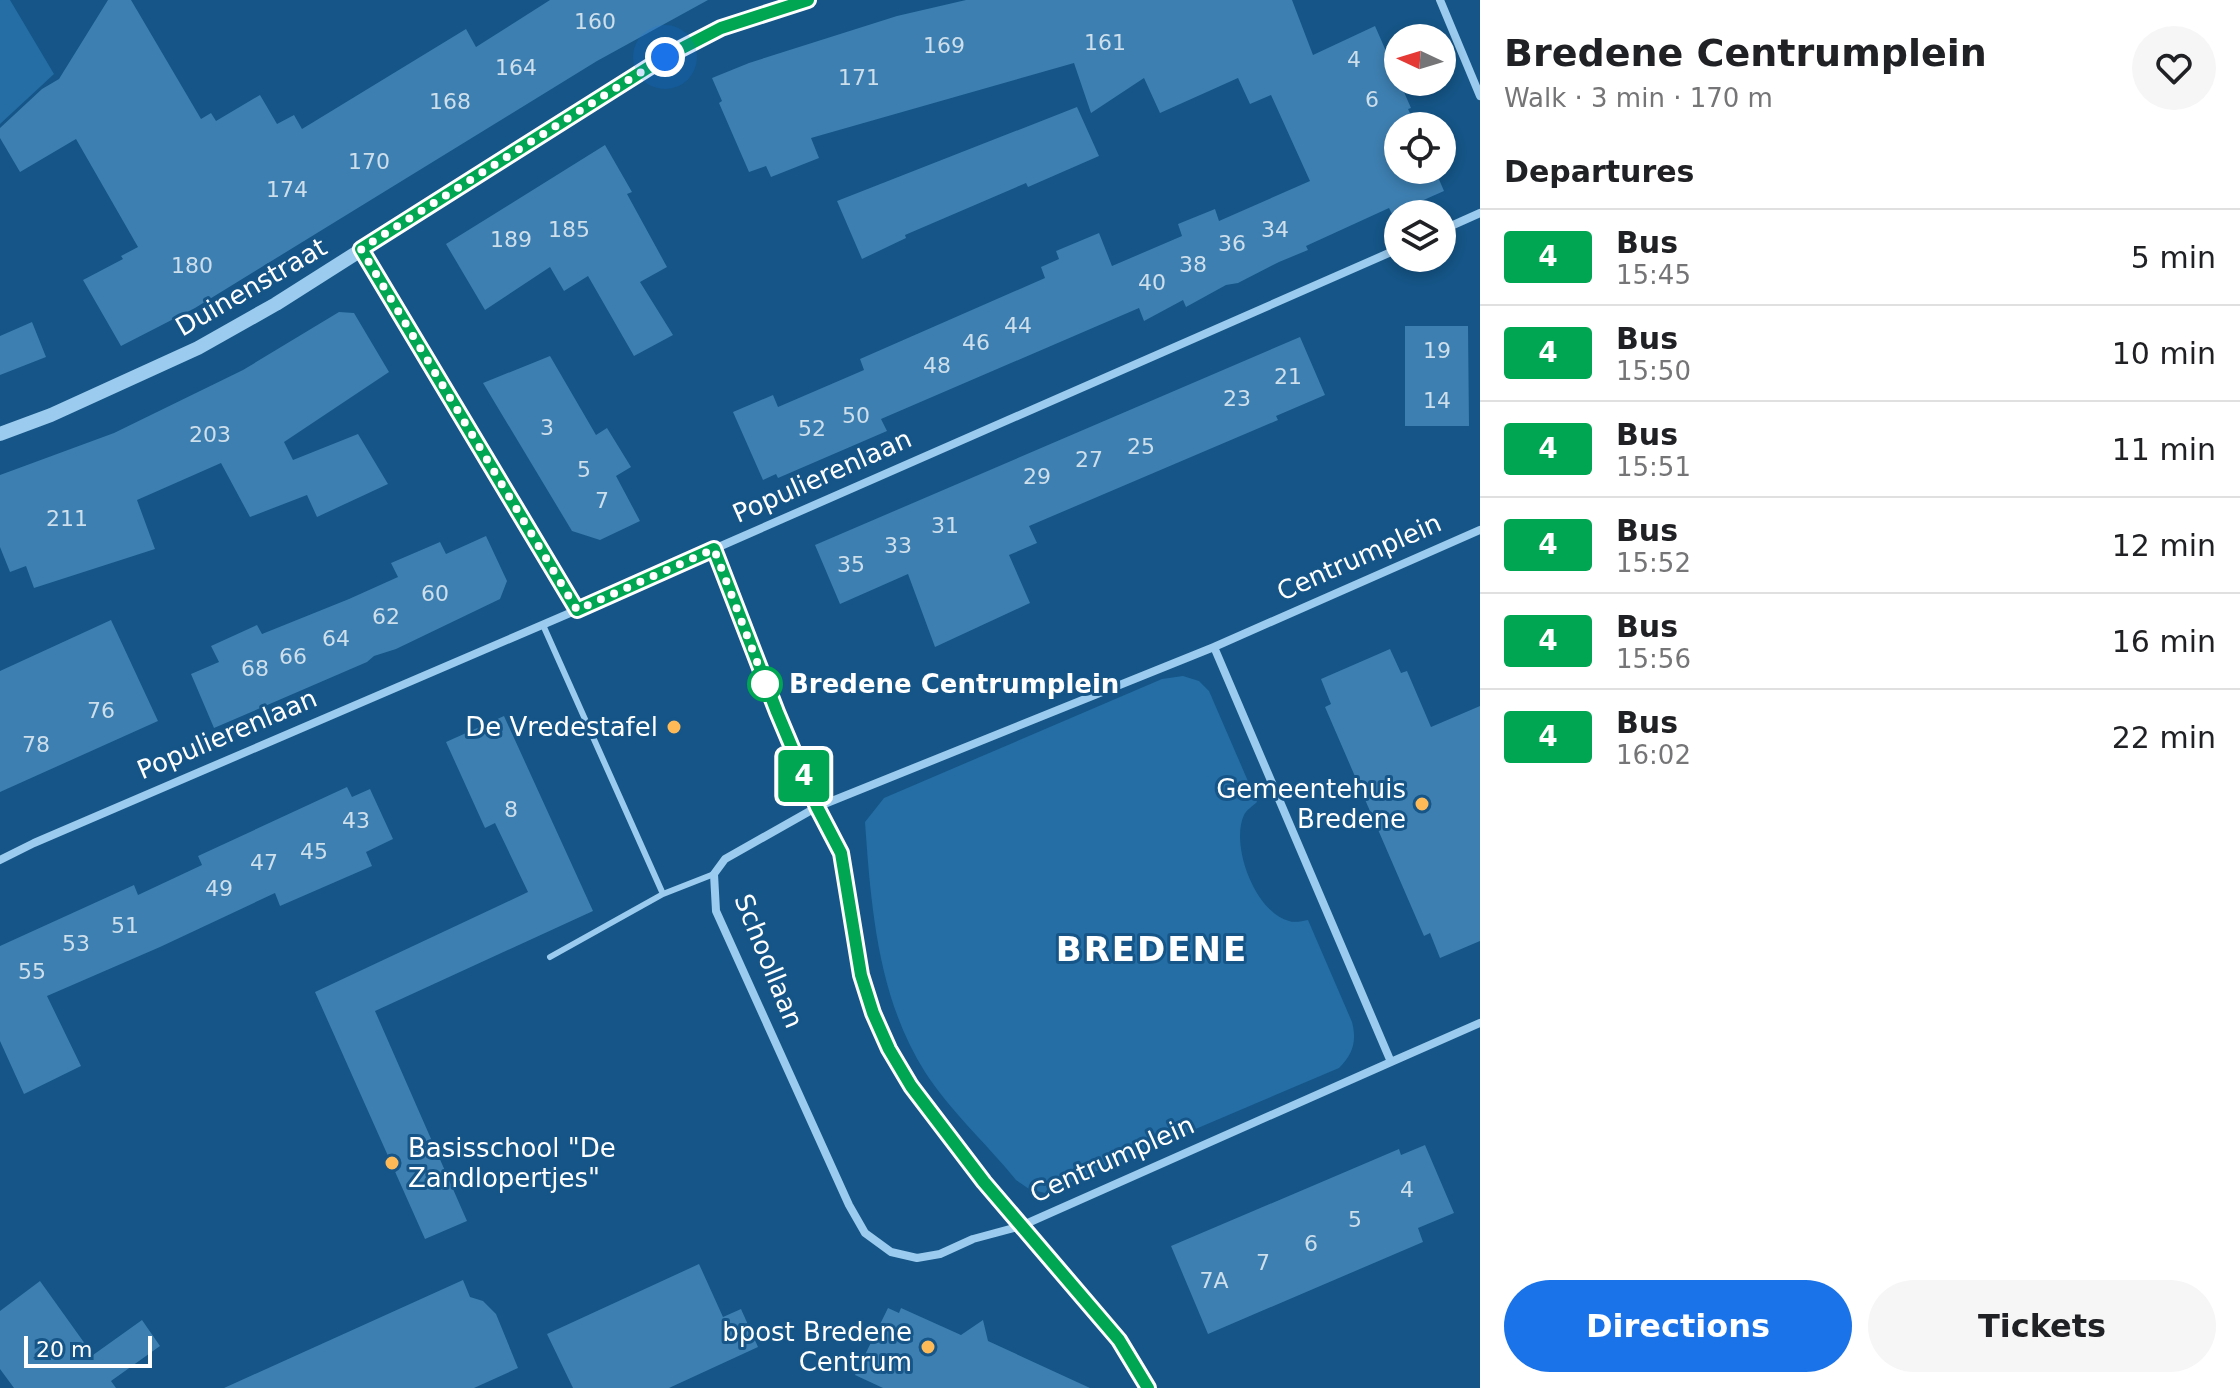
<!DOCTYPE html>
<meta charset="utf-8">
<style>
body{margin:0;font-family:"DejaVu Sans",sans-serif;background:#f6f6f6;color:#202124;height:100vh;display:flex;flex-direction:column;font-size:30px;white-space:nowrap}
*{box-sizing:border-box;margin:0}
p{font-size:26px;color:#757577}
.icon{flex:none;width:44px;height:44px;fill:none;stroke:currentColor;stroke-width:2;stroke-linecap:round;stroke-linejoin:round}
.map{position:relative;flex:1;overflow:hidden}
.side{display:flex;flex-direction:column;background:#fff;width:760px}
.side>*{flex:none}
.badge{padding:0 16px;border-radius:6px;font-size:28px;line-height:52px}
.needle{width:52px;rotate:274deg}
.controls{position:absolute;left:1384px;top:24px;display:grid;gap:16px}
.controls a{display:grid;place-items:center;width:72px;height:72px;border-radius:50%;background:#fff;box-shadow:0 4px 12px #0003;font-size:40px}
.scale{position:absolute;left:24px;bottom:20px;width:128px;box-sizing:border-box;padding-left:8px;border:4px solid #fff;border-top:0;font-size:22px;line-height:28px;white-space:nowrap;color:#fff;-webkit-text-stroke:6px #155587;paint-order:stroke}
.you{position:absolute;width:40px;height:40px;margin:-20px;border:6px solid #fff;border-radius:50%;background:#1a73e8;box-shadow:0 0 0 12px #1a73e833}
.map>.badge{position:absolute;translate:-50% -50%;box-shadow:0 0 0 4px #fff}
h2{padding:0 24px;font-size:30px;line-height:72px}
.round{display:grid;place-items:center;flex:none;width:84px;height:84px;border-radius:42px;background:#f6f6f6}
.overview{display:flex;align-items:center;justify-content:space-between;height:136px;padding:0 24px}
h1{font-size:38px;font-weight:700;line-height:60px}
.button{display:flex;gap:16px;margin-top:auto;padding:16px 24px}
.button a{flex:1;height:92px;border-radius:48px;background:#1a73e8;color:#fff;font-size:32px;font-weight:700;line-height:92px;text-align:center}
.button a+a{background:#f6f6f6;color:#202124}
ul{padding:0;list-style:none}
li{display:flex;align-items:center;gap:24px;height:96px;padding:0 24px;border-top:2px solid #e0e0e0}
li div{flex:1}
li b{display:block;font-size:30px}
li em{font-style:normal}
li .badge{min-width:88px;font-weight:700;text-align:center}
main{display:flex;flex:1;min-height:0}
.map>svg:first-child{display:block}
</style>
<main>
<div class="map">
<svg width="1480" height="1388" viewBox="0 0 1480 1388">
<rect width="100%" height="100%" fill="#155587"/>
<path fill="#246ea5" d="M 0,0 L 10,0 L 54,74 L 0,124 Z
M 1183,676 L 1199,681 L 1209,691 L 1257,802 C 1253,806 1246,810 1244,815 C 1230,845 1255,912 1289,921 C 1294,923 1303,921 1308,920 L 1352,1022 C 1357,1041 1353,1054 1339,1068 L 1045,1193 L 1029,1189 L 1016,1180 C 987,1144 950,1111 925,1072 C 878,998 871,907 865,822 L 884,798 L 1162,679 Z"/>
<path fill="#3d7fb1" d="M 108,0 L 131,0 L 201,119 L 211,113 L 216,121 L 260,95 L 277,124 L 294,115 L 302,129 L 466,29 L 476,47 L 550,0 L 708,0 L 597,61 L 195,308 L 121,346 L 83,280 L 123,259 L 121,256 L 138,247 L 76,139 L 20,172 L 0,138 L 0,128 L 42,89 L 59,79 Z
M 966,0 L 1292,0 L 1313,55 L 1375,26 L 1411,108 L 1408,109 L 1416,126 L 1398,126 L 1398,170 L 1435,170 L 1444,191 L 1392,214 L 1389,208 L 1306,246 L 1308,250 L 1279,262 L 1238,283 L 1226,285 L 1186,307 L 1183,300 L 1144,321 L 1139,308 L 881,419 L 887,431 L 778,478 L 776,474 L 763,480 L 733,412 L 773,395 L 778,407 L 864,370 L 860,359 L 1045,278 L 1041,267 L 1059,259 L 1056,251 L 1099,233 L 1112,266 L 1182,236 L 1178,224 L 1215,209 L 1219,221 L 1310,181 L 1271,95 L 1250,104 L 1238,78 L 1160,113 L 1144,78 L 1091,113 L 1074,63 L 811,138 L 819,158 L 771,177 L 766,166 L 749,172 L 719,103 L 722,101 L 712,78 L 749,63 L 897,16 Z
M 1077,107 L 1099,156 L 1028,187 L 1026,183 L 905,235 L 906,238 L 862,259 L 837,201 Z
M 605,145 L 632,192 L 627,194 L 667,267 L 640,282 L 673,335 L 634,356 L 588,276 L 564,291 L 550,267 L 485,310 L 446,244 Z
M 339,312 L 354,313 L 389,372 L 284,442 L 293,460 L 358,434 L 388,484 L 317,517 L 307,495 L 250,517 L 221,463 L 137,500 L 155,549 L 34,588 L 26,566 L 10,572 L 0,547 L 0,475 L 114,433 L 243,370 Z
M 32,322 L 46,357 L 0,375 L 0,336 Z
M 1405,326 L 1468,326 L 1469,426 L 1405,426 Z
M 1300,337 L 1325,395 L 1276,416 L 1278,420 L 1029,526 L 1037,543 L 1009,555 L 1030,603 L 935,647 L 908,574 L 840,604 L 815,545 Z
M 550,356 L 596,435 L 607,428 L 631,467 L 616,476 L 640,521 L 600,540 L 572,531 L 483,383 Z
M 486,536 L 507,581 L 500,599 L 396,649 L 374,656 L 367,662 L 214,728 L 191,674 L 219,662 L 211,646 L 257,625 L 262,634 L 349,599 L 398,577 L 391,563 L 440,542 L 446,554 Z
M 111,620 L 158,721 L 0,792 L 0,671 Z
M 1390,649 L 1401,673 L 1407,671 L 1431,727 L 1480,706 L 1480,941 L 1440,958 L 1430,933 L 1424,936 L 1325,707 L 1331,704 L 1321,679 Z
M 504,716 L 593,911 L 375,1011 L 467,1221 L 425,1239 L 315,992 L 528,892 L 495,823 L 485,828 L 446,742 Z
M 347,787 L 352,797 L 370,789 L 393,839 L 366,852 L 372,866 L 280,906 L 275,893 L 160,947 L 47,996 L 81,1066 L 24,1094 L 0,1041 L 0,946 L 134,885 L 138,895 L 202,865 L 198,856 Z
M 1425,1145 L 1454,1213 L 1418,1228 L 1423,1242 L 1208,1334 L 1171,1246 L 1399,1149 L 1401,1155 Z
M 699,1264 L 723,1317 L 741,1309 L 758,1347 L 669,1388 L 573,1388 L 547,1334 Z
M 463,1280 L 470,1297 L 483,1301 L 496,1314 L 518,1368 L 474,1388 L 224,1388 Z
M 40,1281 L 93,1355 L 142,1320 L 160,1346 L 111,1381 L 116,1388 L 14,1388 L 0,1369 L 0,1311 Z
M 888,1308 L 899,1313 L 901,1308 L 961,1335 L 983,1320 L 988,1341 L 1090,1388 L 883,1388 L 855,1375 Z"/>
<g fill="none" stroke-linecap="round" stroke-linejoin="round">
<path stroke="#9bcbee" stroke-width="6" d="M 543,625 L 663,894
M 550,957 L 663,894 L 714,874"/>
<path stroke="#9bcbee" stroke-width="8" d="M 1440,0 L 1480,96
M 1442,230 L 1480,213
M 714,549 L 1398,249
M 1214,647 L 1391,1062 L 1021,1226 L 973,1239 L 940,1254 L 917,1258 L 891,1252 L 865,1233 L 849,1205 L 716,911 L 714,874 L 725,859 L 817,807 Z
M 1214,647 L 1480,530
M 0,860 L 34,843 L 577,610
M 1391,1062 L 1480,1023"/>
<path stroke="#9bcbee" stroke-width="14" d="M 361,249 L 577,610 L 714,549 L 757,664 L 817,807 L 841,853 L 861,975 L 873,1013 L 889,1049 L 911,1086 L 984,1182 L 1119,1340 L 1147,1388
M 0,434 L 51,415 L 198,348 L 276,304 L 665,57 L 721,28 L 808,0"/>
</g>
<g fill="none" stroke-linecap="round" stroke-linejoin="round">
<g stroke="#fff" stroke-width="18">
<path id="line" d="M 808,0 L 721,28 L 665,57 L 361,249 L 577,610 L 714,549 L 777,712 L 817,807 L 841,853 L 861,975 L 873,1013 L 889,1049 L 911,1086 L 984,1182 L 1119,1340 L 1148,1388"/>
</g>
<use href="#line" stroke="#00a651" stroke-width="12"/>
<path stroke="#fff" stroke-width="8" stroke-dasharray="0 14.4" d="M 665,57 L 361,249 L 577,610 L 714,549 L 767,688 L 765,684"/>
</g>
<circle fill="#fff" stroke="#00a651" stroke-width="4" cx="765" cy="684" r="16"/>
<g fill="#ffba58" stroke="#155587" stroke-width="3">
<circle cx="674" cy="727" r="8"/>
<circle cx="1422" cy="804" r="8"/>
<circle cx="392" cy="1163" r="8"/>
<circle cx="928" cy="1347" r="8"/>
</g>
<g text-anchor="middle" stroke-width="6" stroke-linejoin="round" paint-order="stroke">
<g font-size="22" fill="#cedfec">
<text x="595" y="29">160</text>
<text x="1105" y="50">161</text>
<text x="944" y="53">169</text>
<text x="1354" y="67">4</text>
<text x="516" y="75">164</text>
<text x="859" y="85">171</text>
<text x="1372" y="107">6</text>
<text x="450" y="109">168</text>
<text x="369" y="169">170</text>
<text x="287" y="197">174</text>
<text x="569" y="237">185</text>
<text x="1275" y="237">34</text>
<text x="511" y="247">189</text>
<text x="1232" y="251">36</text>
<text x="1193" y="272">38</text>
<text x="192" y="273">180</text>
<text x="1152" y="290">40</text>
<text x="1018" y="333">44</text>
<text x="976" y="350">46</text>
<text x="1437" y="358">19</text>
<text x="937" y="373">48</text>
<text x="1288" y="384">21</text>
<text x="1237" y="406">23</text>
<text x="1437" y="408">14</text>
<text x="856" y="423">50</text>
<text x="547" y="435">3</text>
<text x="812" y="436">52</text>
<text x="210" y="442">203</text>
<text x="1141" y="454">25</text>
<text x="1089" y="467">27</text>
<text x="584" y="477">5</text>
<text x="1037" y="484">29</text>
<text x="602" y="508">7</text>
<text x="67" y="526">211</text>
<text x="945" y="533">31</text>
<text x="898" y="553">33</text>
<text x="851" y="572">35</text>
<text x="435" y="601">60</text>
<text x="386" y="624">62</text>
<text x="336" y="646">64</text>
<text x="293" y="664">66</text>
<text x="255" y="676">68</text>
<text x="101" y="718">76</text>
<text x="36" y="752">78</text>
<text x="511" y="817">8</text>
<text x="356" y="828">43</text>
<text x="314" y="859">45</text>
<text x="264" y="870">47</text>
<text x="219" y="896">49</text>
<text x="125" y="933">51</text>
<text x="76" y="951">53</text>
<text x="32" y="979">55</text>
<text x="1407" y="1197">4</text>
<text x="1355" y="1227">5</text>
<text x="1311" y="1251">6</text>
<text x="1263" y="1270">7</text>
<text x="1214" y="1288">7A</text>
</g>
<g font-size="26" fill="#fff" stroke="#155587">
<text transform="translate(251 287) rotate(-30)" y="9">Duinenstraat</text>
<text transform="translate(822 476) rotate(-24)" y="9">Populierenlaan</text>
<text transform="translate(1359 557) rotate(-24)" y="9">Centrumplein</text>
<text transform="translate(227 734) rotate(-23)" y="9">Populierenlaan</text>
<text transform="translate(769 961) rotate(68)" y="9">Schoollaan</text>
<text transform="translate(1112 1159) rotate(-24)" y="9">Centrumplein</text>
</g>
<g font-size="26" font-weight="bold" fill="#fff" stroke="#155587" text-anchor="start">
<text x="789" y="693">Bredene Centrumplein</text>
</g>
<g font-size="26" fill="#fff" stroke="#155587" text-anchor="end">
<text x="658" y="736">De Vredestafel</text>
<text x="1406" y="798">Gemeentehuis<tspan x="1406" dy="30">Bredene</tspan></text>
<text x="408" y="1157" text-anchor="start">Basisschool "De<tspan x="408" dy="30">Zandlopertjes"</tspan></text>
<text x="912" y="1341">bpost Bredene<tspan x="912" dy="30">Centrum</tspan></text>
</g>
<g font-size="34" font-weight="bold" letter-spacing="2" fill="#fff" stroke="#155587">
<text x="1152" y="961">BREDENE</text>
</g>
</g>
</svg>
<div class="controls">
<a><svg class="needle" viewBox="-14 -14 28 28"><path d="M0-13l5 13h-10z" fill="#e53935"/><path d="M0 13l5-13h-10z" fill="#757577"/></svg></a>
<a><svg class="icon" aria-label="locate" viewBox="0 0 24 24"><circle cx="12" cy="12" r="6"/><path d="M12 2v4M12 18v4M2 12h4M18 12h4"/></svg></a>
<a><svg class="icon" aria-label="layers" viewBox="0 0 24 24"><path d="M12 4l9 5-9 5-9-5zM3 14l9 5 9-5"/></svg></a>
</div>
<div class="scale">20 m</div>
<div class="you" style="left:665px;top:57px"></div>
<b class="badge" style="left:804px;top:776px;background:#00a651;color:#fff">4</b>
</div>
<section class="side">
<div class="overview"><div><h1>Bredene Centrumplein</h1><p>Walk · 3 min · 170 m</p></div><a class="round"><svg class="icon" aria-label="heart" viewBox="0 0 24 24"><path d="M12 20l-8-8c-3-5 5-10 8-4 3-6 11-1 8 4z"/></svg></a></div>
<h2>Departures</h2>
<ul>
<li><span class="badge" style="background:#00a651;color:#fff">4</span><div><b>Bus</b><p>15:45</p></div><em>5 min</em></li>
<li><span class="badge" style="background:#00a651;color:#fff">4</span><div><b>Bus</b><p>15:50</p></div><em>10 min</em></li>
<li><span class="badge" style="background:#00a651;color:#fff">4</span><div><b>Bus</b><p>15:51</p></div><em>11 min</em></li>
<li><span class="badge" style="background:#00a651;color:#fff">4</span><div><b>Bus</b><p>15:52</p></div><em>12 min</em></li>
<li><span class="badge" style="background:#00a651;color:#fff">4</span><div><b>Bus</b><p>15:56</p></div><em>16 min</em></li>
<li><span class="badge" style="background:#00a651;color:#fff">4</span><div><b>Bus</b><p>16:02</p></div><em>22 min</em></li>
</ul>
<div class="button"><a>Directions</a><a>Tickets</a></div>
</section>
</main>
